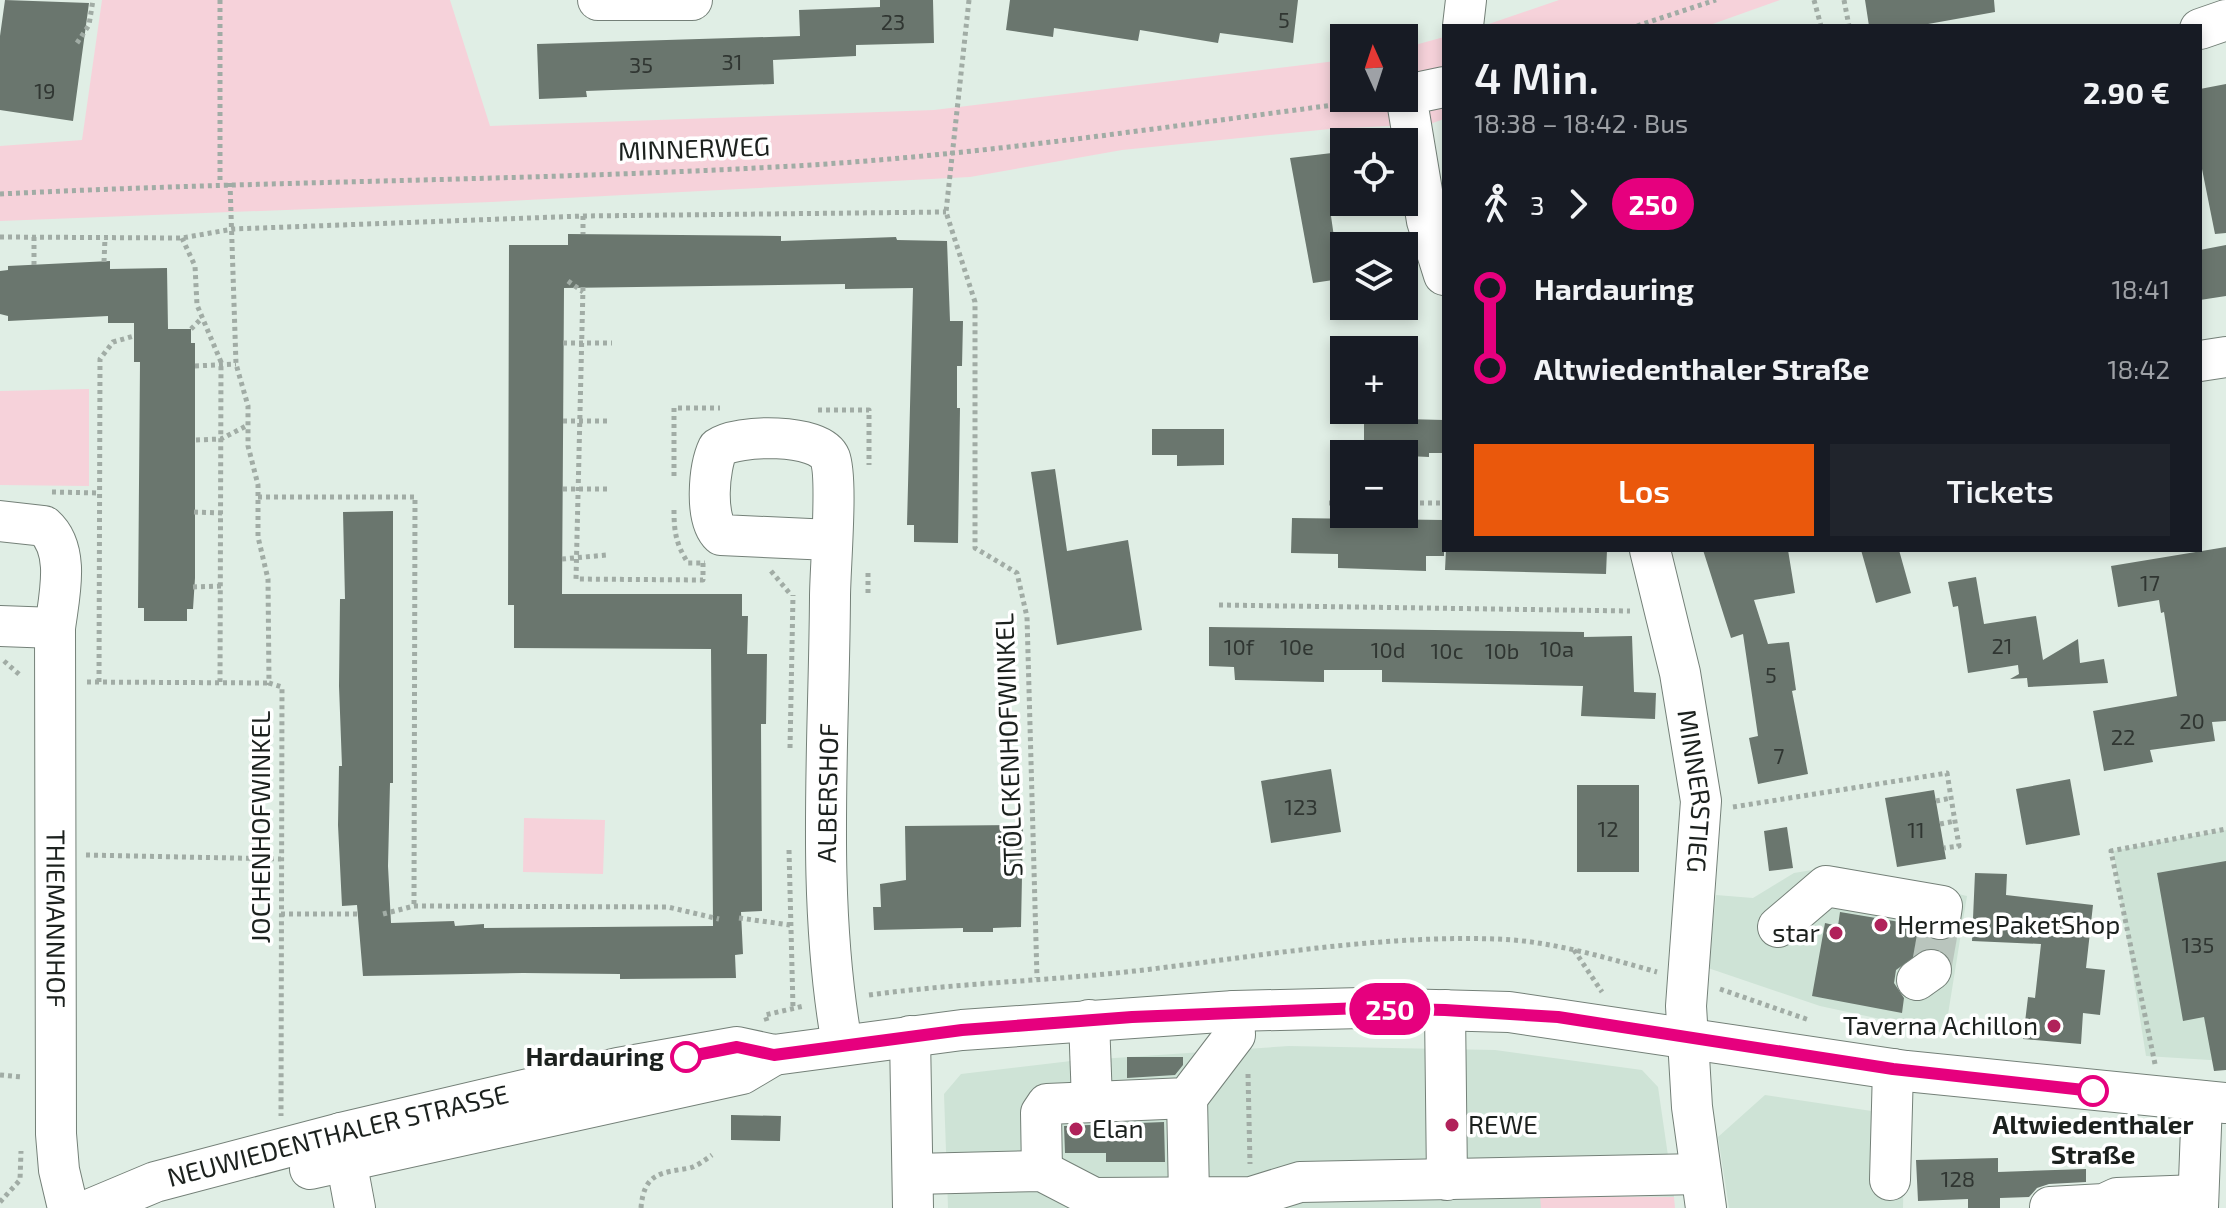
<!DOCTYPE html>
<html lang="de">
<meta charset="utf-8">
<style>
body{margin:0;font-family:"Exo 2",sans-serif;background:#20242c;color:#f1f3f6;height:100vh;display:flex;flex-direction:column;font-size:30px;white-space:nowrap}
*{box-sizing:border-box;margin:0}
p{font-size:26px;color:#9ea1a6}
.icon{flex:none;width:44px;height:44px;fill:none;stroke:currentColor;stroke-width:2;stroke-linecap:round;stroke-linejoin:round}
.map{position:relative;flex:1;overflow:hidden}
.drawer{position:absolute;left:1442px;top:24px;width:760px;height:528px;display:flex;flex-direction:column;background:#171b24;border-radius:0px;box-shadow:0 4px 12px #0003}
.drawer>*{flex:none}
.badge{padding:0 16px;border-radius:26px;font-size:28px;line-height:52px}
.needle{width:52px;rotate:357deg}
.fabs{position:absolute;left:1330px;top:24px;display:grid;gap:16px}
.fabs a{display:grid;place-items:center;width:88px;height:88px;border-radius:0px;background:#171b24;box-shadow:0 4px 12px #0003;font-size:40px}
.map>.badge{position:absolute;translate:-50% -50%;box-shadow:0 0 0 4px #fff}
.legs{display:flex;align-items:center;gap:12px;height:88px;padding:0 32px;font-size:26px}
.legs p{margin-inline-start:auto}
.headline{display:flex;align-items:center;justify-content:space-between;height:136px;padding:0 32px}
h1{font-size:44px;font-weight:600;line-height:60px}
.primary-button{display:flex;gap:16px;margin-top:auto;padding:16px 32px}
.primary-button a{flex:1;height:92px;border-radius:0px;background:#ea580c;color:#fff;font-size:32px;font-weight:600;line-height:92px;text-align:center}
.primary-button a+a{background:#20242c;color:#f1f3f6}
ul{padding:0 32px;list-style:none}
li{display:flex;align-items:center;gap:28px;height:80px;font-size:30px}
li i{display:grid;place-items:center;width:12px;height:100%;margin:0 10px;background:currentColor}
li i::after{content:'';width:20px;height:20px;margin:-10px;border:6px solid;border-radius:50%;background:#171b24}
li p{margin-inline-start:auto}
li:first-child i{background:linear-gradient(#0000 50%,currentColor 0)}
li:last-child i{background:linear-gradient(currentColor 50%,#0000 0)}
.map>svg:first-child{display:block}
</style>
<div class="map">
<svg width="2226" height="1208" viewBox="0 0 2226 1208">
<rect width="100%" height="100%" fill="#e0eee5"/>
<path fill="#cee3d6" d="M 2226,830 L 2226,1061 L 2146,1056 L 2113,851 Z
M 1836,866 L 1967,896 L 1945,1033 L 1820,1006 L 1708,968 L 1716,895 L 1753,898 L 1794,873 Z
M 1289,1046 L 1495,1050 L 1642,1070 L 1658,1087 L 1674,1197 L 1541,1196 L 1541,1208 L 948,1208 L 944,1094 L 961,1074 L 1071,1061 Z
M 1765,1095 L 1905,1116 L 1903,1208 L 1729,1208 L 1718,1137 Z"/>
<path fill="#f6d2da" d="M 102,0 L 450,0 L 490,126 L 934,110 L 1344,60 L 1344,98 L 1404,98 L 1404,48 L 1444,37 L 1444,119 L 1430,124 L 1330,129 L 1122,150 L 970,177 L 491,202 L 0,221 L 0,146 L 82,140 Z
M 1559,0 L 1780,0 L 1707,26 L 1483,26 Z
M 89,389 L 89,486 L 0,485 L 0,391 Z
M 524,818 L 605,820 L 603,874 L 523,872 Z
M 1540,1196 L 1674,1197 L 1675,1208 L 1541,1208 Z"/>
<path fill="#6a766e" d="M 5,0 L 89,3 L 73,121 L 0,110 L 0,36 Z
M 880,0 L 933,0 L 934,43 L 856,45 L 856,56 L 773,60 L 774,84 L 586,91 L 587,97 L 539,99 L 537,44 L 800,36 L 799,10 L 880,7 Z
M 1010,0 L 1298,0 L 1293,43 L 1220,33 L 1218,43 L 1140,30 L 1138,41 L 1054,28 L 1053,37 L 1006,30 Z
M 1865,0 L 1994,0 L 1995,12 L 1917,26 L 1869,26 Z
M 2226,84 L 2226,233 L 2215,234 L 2200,159 L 2200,89 Z
M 1332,153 L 1340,207 L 1330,209 L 1340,279 L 1313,283 L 1290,158 Z
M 568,234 L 781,236 L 781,241 L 896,237 L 897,240 L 947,241 L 950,321 L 963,321 L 962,366 L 957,366 L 957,408 L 960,408 L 958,543 L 914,542 L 914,525 L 907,525 L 913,288 L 845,289 L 845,284 L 564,288 L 562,594 L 742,594 L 742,616 L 748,616 L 747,654 L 767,654 L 766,724 L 761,724 L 762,911 L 741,912 L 743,954 L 735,955 L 736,978 L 620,979 L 620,974 L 523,973 L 363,976 L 357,905 L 342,906 L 338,825 L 339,766 L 342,766 L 339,686 L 340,599 L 345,599 L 343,512 L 393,511 L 393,783 L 390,783 L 388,866 L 391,923 L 454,921 L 455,926 L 484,924 L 484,928 L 713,926 L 711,649 L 514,648 L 514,605 L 508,605 L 509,245 L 568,245 Z
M 2226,245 L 2226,296 L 2200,300 L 2200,250 Z
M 110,261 L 110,269 L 167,268 L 168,329 L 191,329 L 191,343 L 195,343 L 195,578 L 193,609 L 187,609 L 187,621 L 144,621 L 144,608 L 138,608 L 140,362 L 134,362 L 134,323 L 108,323 L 108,316 L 8,321 L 8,316 L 0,314 L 0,271 L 8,270 L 8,266 Z
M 1364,418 L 1444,420 L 1444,453 L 1429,453 L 1429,457 L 1364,454 Z
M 1152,429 L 1224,429 L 1224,465 L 1177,466 L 1177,455 L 1152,455 Z
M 1055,469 L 1067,551 L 1128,540 L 1142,630 L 1057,645 L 1031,472 Z
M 1292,518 L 1444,520 L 1444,556 L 1426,556 L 1426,571 L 1338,568 L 1338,554 L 1291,553 Z
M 2226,547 L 2226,721 L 2212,722 L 2215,741 L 2150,750 L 2153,762 L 2104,771 L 2093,711 L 2177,696 L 2164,612 L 2161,613 L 2159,600 L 2118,607 L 2111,566 Z
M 1446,550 L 1607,550 L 1606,574 L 1445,570 Z
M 1703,550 L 1788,550 L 1795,593 L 1754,600 L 1768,644 L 1789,642 L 1796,690 L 1792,691 L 1808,774 L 1758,784 L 1749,738 L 1758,736 L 1743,634 L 1731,638 Z
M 1861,550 L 1899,550 L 1911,593 L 1876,603 Z
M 1976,577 L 1984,624 L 2036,616 L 2043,660 L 2078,639 L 2080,663 L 2104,659 L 2108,683 L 2028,687 L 2027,678 L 2010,679 L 2019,674 L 2018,665 L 1968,673 L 1958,606 L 1953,607 L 1948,582 Z
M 1209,627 L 1584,632 L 1584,637 L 1632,636 L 1634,692 L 1656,693 L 1655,719 L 1581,716 L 1583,686 L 1382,682 L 1382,670 L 1324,670 L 1324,682 L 1235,680 L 1234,667 L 1209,666 Z
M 1331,769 L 1341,832 L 1271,843 L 1261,781 Z
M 2070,779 L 2080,835 L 2026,845 L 2016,789 Z
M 1577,785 L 1639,785 L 1639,872 L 1577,872 Z
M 1934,790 L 1946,859 L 1897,867 L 1885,798 Z
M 1023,825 L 1021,927 L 993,928 L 993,932 L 963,932 L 963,928 L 874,930 L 873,907 L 881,907 L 880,884 L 906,880 L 905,826 Z
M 1787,827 L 1793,868 L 1769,871 L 1764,831 Z
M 2226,861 L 2226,1070 L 2214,1071 L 2204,1017 L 2183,1021 L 2157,873 Z
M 1975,873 L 2007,874 L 2006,895 L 2093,905 L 2086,968 L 2105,970 L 2100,1015 L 2083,1013 L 2081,1044 L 2023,1039 L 2028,997 L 2035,998 L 2041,944 L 1972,941 Z
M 1840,912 L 1918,925 L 1926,937 L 1947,941 L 1945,952 L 1928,947 L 1896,970 L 1894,983 L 1904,998 L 1902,1013 L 1812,996 L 1825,923 L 1838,926 Z
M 1127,1057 L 1183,1057 L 1183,1065 L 1175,1075 L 1127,1078 Z
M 731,1115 L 781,1116 L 780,1141 L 731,1140 Z
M 1164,1122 L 1165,1162 L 1106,1162 L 1106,1153 L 1065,1153 L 1064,1126 Z
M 1998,1158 L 1998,1172 L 2086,1169 L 2086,1182 L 2049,1184 L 2037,1188 L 2029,1197 L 2000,1198 L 2000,1208 L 1968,1208 L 1968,1199 L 1918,1201 L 1916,1160 Z"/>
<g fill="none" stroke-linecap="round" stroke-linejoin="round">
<path stroke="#b9c5bd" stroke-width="40" stroke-dasharray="40 20" stroke-linecap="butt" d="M 1931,970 L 1940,919"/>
<g stroke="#748078" stroke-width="42">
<g id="minor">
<path d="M 598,0 L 692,0"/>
<path d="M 1463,26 L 1466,0"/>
<path d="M 2200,29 L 2226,20"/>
<path d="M 1444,87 L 1406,95 L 1427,221 L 1444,275"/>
<path d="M 2200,361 L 2226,357"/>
<path id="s1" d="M 0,521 L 44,526 C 71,550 59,596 55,628 L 56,1134 L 59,1170 L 68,1208"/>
<path d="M 831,540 L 721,535 C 704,519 709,467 718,448 C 737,434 820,433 830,458 C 838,479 830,570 830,597 C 829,746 816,898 842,1044"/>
<path id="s2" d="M 1650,550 L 1680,673 L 1701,801 L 1686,1006 L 1692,1107 L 1706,1208"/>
<path d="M 0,626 L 55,628"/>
<path d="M 1778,927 L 1826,886 L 1942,906 L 1940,919"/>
<path d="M 1917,980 L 1931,970"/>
<path d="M 1445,1010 L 1447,1180"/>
<path d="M 1089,1020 L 1092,1101"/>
<path d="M 910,1036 L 913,1208"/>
<path d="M 1187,1098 L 1189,1196"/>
<path d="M 341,1133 L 355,1208"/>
<path d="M 310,1169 L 742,1074 L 774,1055"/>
<path d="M 1042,1171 L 1041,1113 L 1047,1104 L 1187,1098 L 1235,1035 L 1234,1011"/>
<path d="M 913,1174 L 1042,1171 L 1094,1198 L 1251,1197 L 1300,1182 L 1701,1174"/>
<path d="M 1890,1180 L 1893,1069"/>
<path d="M 2050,1207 L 2104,1204 L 2117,1198 L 2198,1195"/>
<path id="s3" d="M 93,1208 L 155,1182 L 341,1133 L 618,1068 L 737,1047 L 774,1055 L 962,1030 L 1234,1011 L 1362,1008 L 1509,1012 L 1906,1071 L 2226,1103"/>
<path d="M 2198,1208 L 2202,1101"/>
</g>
</g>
<path stroke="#a1aca5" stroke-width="5" stroke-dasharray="4 4" stroke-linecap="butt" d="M 220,0 L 220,183
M 969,0 L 946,212 L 975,302 L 975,548 L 1017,573 L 1027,617 L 1037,978
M 1814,0 L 1821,26
M 1844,0 L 1849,26
M 1637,26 L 1716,0
M 77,43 L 89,25 L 93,0
M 230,183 L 236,364 L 248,406 L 248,446 L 258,485 L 258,537 L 268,579 L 269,683 L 282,687 L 281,1116
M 0,194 C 258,181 517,181 775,167 C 975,157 1174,125 1373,100
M 583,216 L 583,234
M 0,237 L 182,238 L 233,229 L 583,216 L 946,212
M 182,238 L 195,266 L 197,305 L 221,362 L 220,682
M 104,262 L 105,238
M 34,265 L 34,237
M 568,281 L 583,292
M 583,287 L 576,579 L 703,580 L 703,563
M 191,329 L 201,319
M 563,343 L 612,343
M 195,366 L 236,364
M 818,410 L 869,410 L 869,465
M 563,421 L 610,421
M 196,440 L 221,439 L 248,425
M 674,476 L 674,408 L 720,408
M 563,489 L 608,489
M 52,492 L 99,493
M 258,497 L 415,497 L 414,906
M 1329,503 L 1344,503
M 1404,503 L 1444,503
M 674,510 C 674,532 676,544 688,563 L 705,563
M 194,512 L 222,513
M 562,559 L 607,555
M 771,571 L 791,595
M 193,587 L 221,586
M 868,593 L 868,571
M 1219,605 L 1630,611
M 4,661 L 21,676
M 87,682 L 269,683
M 99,682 L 100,359 L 113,342 L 134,336
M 790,748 L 793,595
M 1936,801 L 1951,798
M 1733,807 L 1947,773 L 1959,846 L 1944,848
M 1940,824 L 1955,821
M 789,850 L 793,1008
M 86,855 L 281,859
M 281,914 L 361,914
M 383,914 L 414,906 L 668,907 L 719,919
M 739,918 L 790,925
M 1574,950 L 1602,992
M 1720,989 L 1809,1020
M 869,995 C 958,983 1047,981 1135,971 C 1255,957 1375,935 1497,939 C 1551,941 1604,957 1657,972
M 767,1021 L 765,1015 L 804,1006
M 2155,1064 L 2111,851 L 2226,829
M 1248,1074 L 1250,1164
M 0,1075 L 23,1077
M 0,1202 L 20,1180 L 21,1151
M 641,1208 C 644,1172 661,1173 690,1168 C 697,1166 705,1160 712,1155"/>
<use href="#minor" stroke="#fff" stroke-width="40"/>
</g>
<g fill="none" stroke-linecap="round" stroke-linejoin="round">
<g stroke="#fff" stroke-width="18">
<path id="line-1" d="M 686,1057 L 737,1047 L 774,1055 L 962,1030 L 1132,1017 L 1362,1008 L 1445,1010 L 1558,1017 L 1893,1069 L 2093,1091"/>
</g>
<use href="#line-1" stroke="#e6007e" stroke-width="12"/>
</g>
<g fill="#b0225a" stroke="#fff" stroke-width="3">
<circle cx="1881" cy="925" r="8"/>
<circle cx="1836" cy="933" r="8"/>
<circle cx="2054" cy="1026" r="8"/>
<circle cx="1452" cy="1125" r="8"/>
<circle cx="1076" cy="1129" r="8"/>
</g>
<g fill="#fff" stroke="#e6007e" stroke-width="4">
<circle cx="686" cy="1057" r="14"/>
<circle cx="2093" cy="1091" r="14"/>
</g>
<g text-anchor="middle" stroke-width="7" stroke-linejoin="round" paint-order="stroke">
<g font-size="22" fill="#303632">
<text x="1284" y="28">5</text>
<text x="893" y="30">23</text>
<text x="732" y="70">31</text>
<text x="641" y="73">35</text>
<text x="45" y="99">19</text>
<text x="2150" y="591">17</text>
<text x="2002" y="654">21</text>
<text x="1239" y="655">10f</text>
<text x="1297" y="655">10e</text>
<text x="1557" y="657">10a</text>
<text x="1388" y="658">10d</text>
<text x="1447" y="659">10c</text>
<text x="1502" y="659">10b</text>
<text x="1771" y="683">5</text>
<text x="2192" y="729">20</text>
<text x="2123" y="745">22</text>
<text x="1779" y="764">7</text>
<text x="1301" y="815">123</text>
<text x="1608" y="837">12</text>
<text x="1916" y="838">11</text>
<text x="2198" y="953">135</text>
<text x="1958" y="1187">128</text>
</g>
<g font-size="26" fill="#1c211e" stroke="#fff">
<text transform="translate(694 149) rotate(-2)" y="9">MINNERWEG</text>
<text transform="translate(1009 745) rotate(-92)" y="9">STÖLCKENHOFWINKEL</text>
<text dy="9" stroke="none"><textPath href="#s2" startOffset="246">MINNERSTIEG</textPath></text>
<text transform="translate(828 793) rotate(-89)" y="9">ALBERSHOF</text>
<text transform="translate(261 827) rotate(-90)" y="9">JOCHENHOFWINKEL</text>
<text dy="9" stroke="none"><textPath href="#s1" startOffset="442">THIEMANNHOF</textPath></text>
<text dy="9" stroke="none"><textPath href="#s3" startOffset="256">NEUWIEDENTHALER STRASSE</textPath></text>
</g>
<g font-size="26" fill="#1c211e" stroke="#fff" text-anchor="start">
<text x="1897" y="934">Hermes PaketShop</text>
<text x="1820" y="942" text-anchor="end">star</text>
<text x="2038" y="1035" text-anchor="end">Taverna Achillon</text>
<text x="1468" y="1134">REWE</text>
<text x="1092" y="1138">Elan</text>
</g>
<g font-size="26" font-weight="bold" fill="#1c211e" stroke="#fff" text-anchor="end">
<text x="664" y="1066">Hardauring</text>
<text x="2093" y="1134" text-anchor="middle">Altwiedenthaler<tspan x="2093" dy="30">Straße</tspan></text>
</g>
</g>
</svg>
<div class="fabs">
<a><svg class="needle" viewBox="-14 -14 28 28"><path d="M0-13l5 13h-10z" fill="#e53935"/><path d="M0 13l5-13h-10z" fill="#9ea1a6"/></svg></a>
<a><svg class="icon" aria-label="locate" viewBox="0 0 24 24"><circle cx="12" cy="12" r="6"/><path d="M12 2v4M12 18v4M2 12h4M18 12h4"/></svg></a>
<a><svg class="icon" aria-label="layers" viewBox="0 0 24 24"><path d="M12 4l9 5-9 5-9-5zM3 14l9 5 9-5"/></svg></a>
<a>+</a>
<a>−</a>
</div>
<b class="badge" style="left:1390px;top:1009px;background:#e6007e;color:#fff">250</b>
<section class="drawer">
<div class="headline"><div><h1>4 Min.</h1><p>18:38 – 18:42 · Bus</p></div><b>2.90 €</b></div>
<div class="legs"><svg class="icon" aria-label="walk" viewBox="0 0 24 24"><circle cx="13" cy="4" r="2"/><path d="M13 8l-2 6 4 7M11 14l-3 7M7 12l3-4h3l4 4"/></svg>3<svg class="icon" aria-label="forward" viewBox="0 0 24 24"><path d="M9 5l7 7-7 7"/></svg><b class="badge" style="background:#e6007e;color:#fff">250</b></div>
<ul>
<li><i style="color:#e6007e"></i><b>Hardauring</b><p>18:41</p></li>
<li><i style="color:#e6007e"></i><b>Altwiedenthaler Straße</b><p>18:42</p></li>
</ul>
<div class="primary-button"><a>Los</a><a>Tickets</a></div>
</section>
</div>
